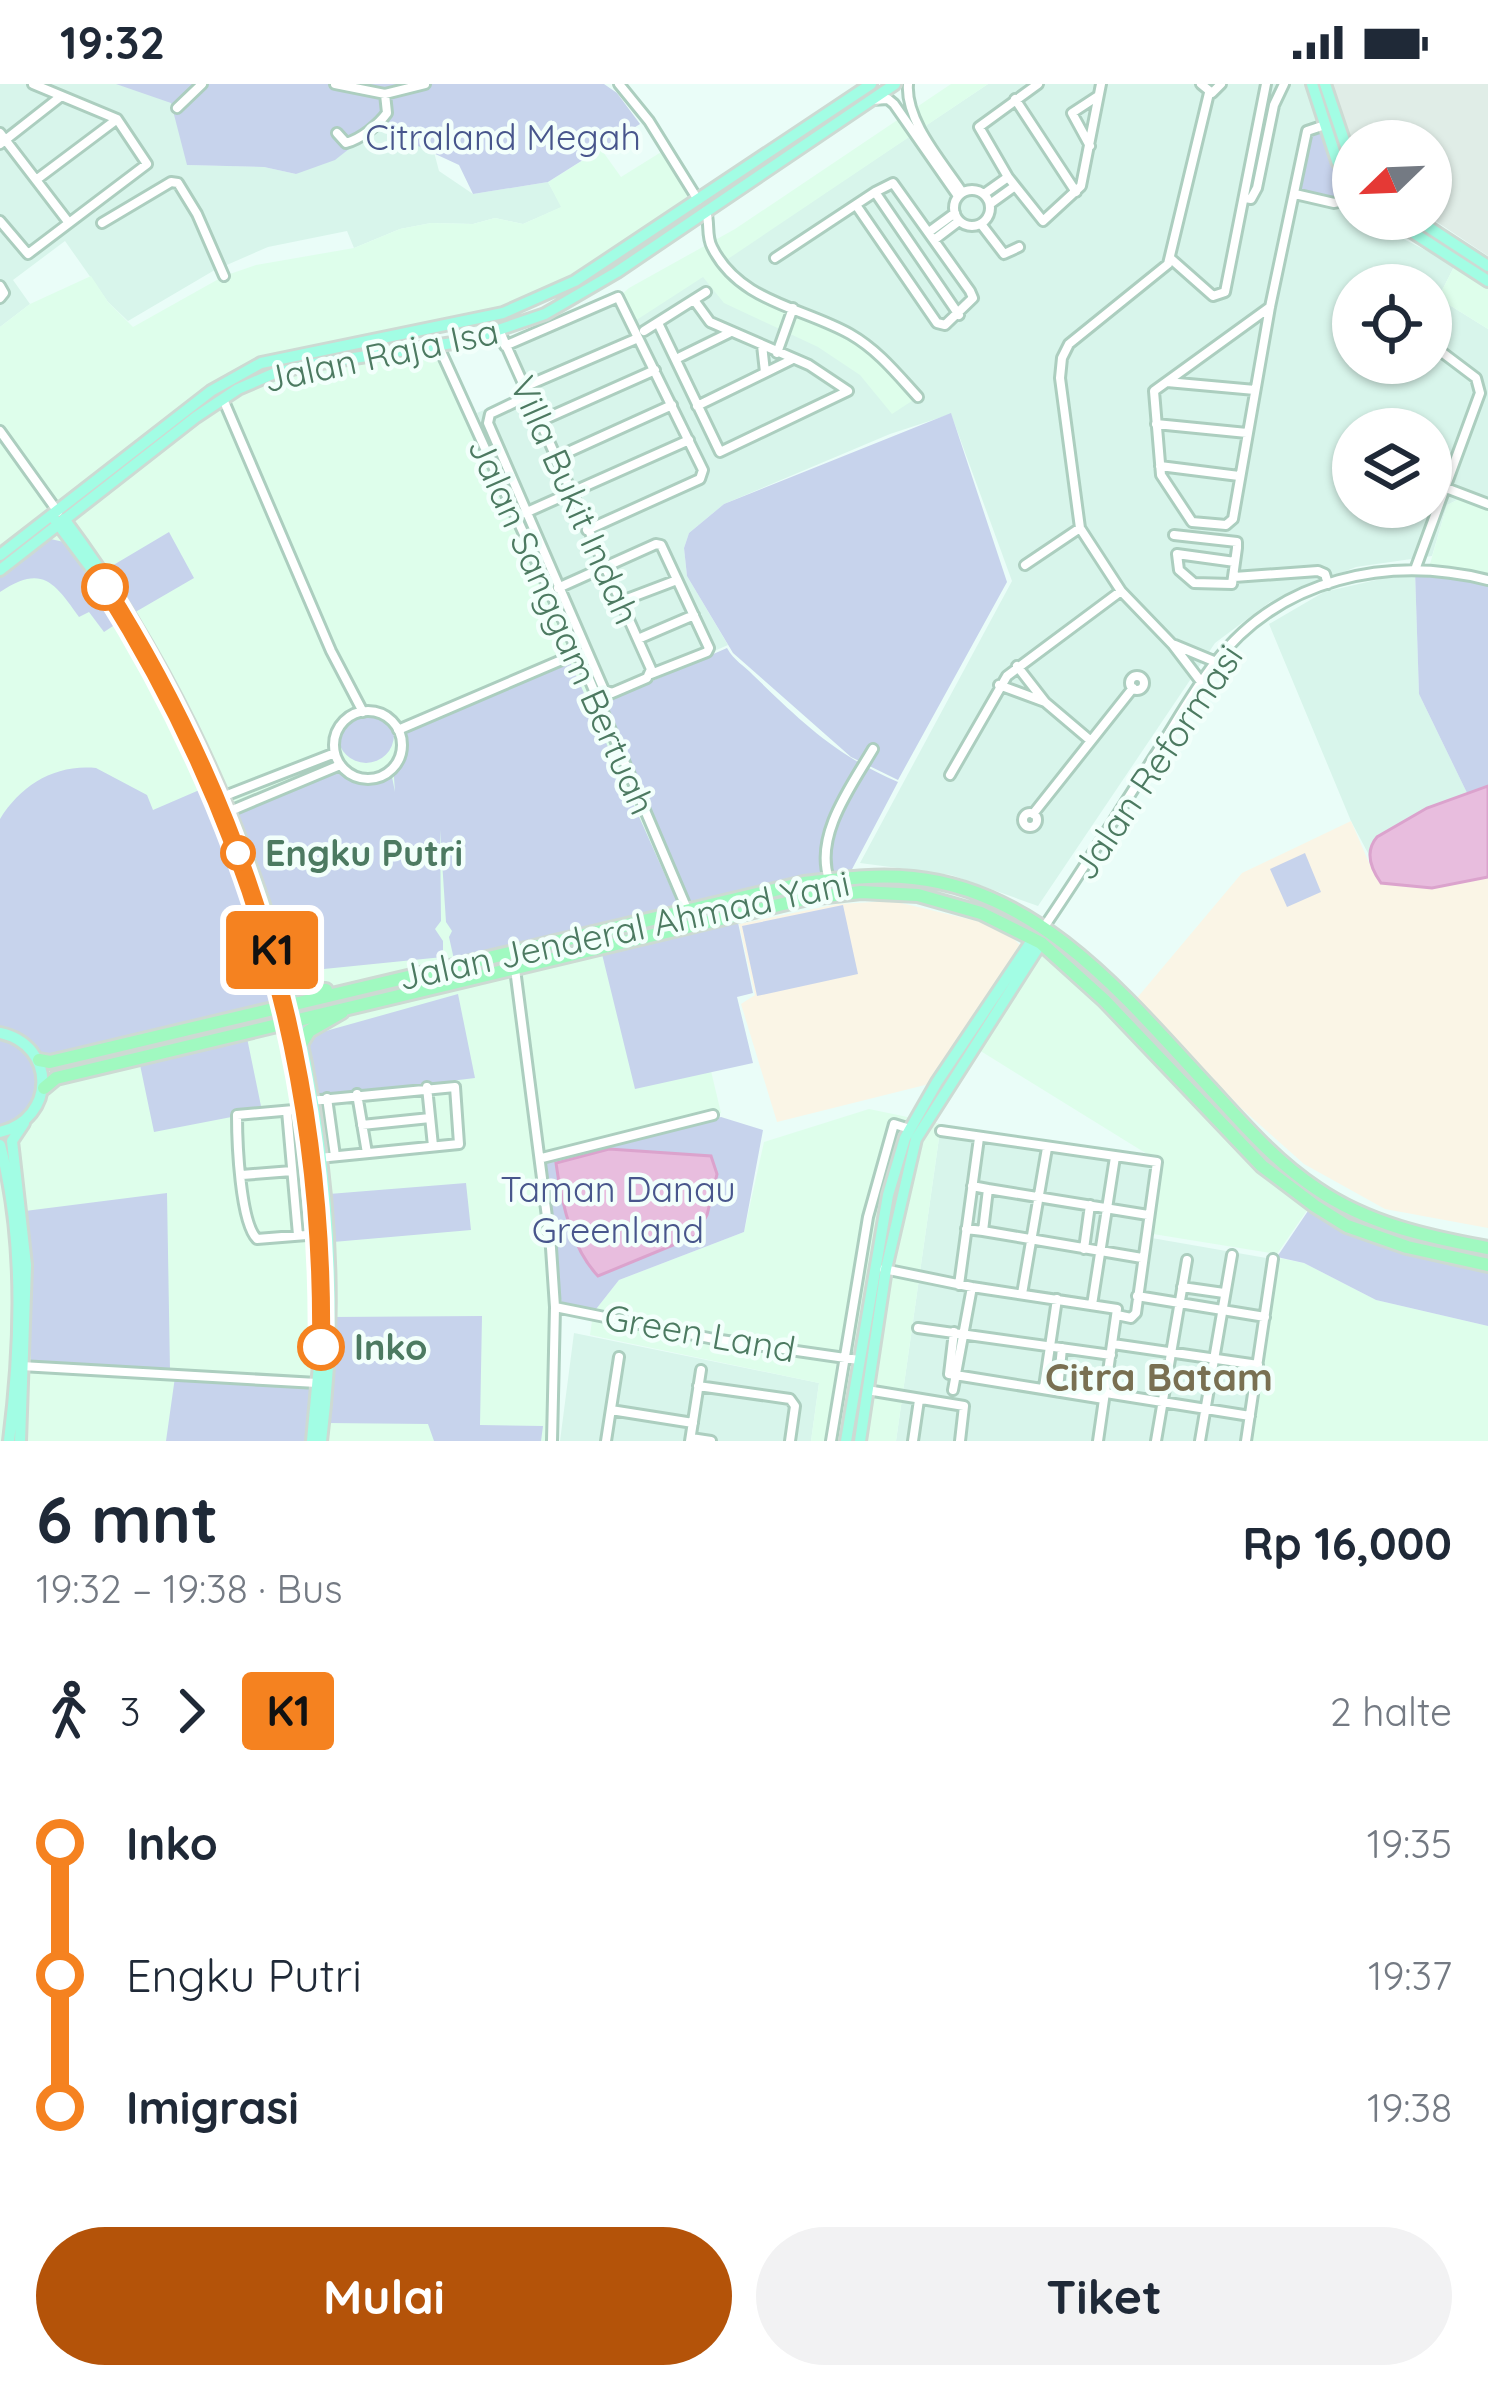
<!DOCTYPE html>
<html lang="id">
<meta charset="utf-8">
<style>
body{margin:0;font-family:Quicksand,sans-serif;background:#f2f2f3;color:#1f2937;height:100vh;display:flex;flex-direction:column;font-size:45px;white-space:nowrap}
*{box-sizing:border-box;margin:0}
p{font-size:39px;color:#747a83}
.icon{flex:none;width:66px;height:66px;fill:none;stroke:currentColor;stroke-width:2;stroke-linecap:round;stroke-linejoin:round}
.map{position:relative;height:1357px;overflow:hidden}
.details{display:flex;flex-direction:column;background:#fff;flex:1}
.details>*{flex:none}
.badge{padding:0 24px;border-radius:9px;font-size:42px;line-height:78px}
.needle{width:78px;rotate:247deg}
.fabs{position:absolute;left:1332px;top:36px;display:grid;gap:24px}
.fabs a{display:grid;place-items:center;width:120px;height:120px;border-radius:50%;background:#fff;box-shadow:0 3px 9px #0004;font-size:60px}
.map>.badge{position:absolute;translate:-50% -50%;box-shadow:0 0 0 6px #fff}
.legs{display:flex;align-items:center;gap:18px;height:132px;padding:0 36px;font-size:39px}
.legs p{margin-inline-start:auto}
.summary{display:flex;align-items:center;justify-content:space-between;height:204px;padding:0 36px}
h1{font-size:66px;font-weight:700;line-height:90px}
.action{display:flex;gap:24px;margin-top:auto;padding:24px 36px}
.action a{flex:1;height:138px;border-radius:72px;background:#b45309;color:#fff;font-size:48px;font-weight:700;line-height:138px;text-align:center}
.action a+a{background:#f2f2f3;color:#1f2937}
ul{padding:0 36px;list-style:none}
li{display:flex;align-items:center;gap:42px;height:132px;font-size:45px}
li i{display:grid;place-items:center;width:18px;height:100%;margin:0 15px;background:currentColor}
li i::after{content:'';width:30px;height:30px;margin:-15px;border:9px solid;border-radius:50%;background:#fff}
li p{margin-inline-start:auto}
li:first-child i{background:linear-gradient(#0000 50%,currentColor 0)}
li:last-child i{background:linear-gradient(currentColor 50%,#0000 0)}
.status{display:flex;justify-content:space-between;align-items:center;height:84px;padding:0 60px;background:#fff;direction:ltr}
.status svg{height:33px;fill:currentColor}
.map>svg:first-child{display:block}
</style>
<div class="status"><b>19:32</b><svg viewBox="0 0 49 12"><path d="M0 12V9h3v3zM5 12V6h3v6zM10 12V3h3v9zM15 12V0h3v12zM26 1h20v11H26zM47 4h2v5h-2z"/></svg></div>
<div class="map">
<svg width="1488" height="1357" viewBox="0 0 1488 1357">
<rect width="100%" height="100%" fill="#eafdf8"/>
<path fill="#d8f5eb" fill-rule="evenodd" d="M 0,0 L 245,0 L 187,81 L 264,83 L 296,90 L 377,42 L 434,68 L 439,87 L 473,110 L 548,98 L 562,123 L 523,140 L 495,134 L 473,140 L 431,139 L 400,145 L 354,164 L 347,147 L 268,163 L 213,187 L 128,237 L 108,218 L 65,157 L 13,196 L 30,220 L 0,243 Z
M 988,0 L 1309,0 L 1346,126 L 1353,129 L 1353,135 L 1364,135 L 1455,181 L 1438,214 L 1488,245 L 1488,426 L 1459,415 L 1447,421 L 1432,472 L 1356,483 L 1270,518 L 1215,559 L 1038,822 L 951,791 L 860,779 L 1012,497 L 951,330 L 890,350 L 724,420 L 689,449 L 684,464 L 687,492 L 728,561 L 603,616 L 477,329 L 525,308 L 505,262 L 619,212 L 635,236 ZM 1353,201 L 1431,201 L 1431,279 L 1353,279 ZM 1353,345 L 1431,345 L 1431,423 L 1353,423 Z
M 1415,487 L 1419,610 L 1468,711 L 1427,724 L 1377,753 L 1370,761 L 1370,773 L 1351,737 L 1269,540 L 1324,508 Z
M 941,1040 L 1160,1078 L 1146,1153 L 1272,1175 L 1247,1357 L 896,1357 Z
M 574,1249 L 819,1299 L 811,1357 L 560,1357 Z"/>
<path fill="#defeeb" d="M 951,0 L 988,0 L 722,179 L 741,200 L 868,261 L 918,313 L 892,330 L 860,291 L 818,263 L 724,219 L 703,193 L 635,237 L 620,212 L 629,204 L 735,145 Z
M 601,65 L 621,93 L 666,65 L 698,116 L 575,197 L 524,221 L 359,258 L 361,271 L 437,260 L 578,569 L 687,825 L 700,861 L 682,865 L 721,1029 L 542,1074 L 555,1223 L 552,1357 L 0,1357 L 0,243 L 30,220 L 91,192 L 108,218 L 133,243 L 224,192 L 256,181 L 354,164 L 400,145 L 431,139 L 473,140 L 495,134 L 523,140 L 561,123 L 548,98 Z
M 1455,181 L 1488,203 L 1488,245 L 1438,214 Z
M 1459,415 L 1488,426 L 1488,492 L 1430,480 L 1447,421 Z
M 1042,865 L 1075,891 L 1310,1122 L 1277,1170 L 1153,1150 L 1160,1078 L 979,966 Z
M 869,1025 L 941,1040 L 896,1357 L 811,1357 L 819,1299 L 590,1251 L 593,1229 L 619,1196 L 744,1148 L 764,1058 Z
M 1279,1174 L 1304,1179 L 1376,1216 L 1488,1242 L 1488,1357 L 1250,1357 Z"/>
<path fill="#e0ede7" d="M 1332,0 L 1488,0 L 1488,172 L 1431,134 L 1431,57 L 1353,57 L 1353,68 Z"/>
<path fill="#faf5e6" d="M 1351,737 L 1373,788 L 1432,804 L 1488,793 L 1488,1144 L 1385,1125 L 1304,1080 L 1241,1024 L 1137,914 L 1242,789 Z
M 893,817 L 981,838 L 1011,852 L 1023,864 L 933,999 L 777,1038 L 741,920 L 755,911 L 739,840 L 838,820 Z"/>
<path fill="#c7d3ec" d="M 116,0 L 604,0 L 617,9 L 640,40 L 548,98 L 473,110 L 459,81 L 377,43 L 335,76 L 296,90 L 264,83 L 187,81 L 171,19 Z
M 1320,45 L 1335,79 L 1353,106 L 1345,115 L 1300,105 L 1314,46 Z
M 951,329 L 1007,498 L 898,696 L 851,673 L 733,569 L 687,492 L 684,464 L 689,449 L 724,420 Z
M 169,448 L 194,494 L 132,530 L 105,486 Z
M 46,454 L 64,458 L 119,538 L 104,548 L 89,528 L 79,533 C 54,498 42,480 0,508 L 0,488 Z
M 1415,487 L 1488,499 L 1488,702 L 1468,711 L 1419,610 Z
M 727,564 C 734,577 744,581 753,591 C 803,639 834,670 898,698 L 850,789 L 690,821 L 602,619 Z
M 567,571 L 678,820 L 455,880 L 449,853 L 452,847 L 446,838 L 440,746 L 441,837 L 435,845 L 443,857 L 443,873 L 294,888 L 233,727 L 337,683 C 356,695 371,702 391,688 L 395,708 L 393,679 L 402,660 L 400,640 Z
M338 651a28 28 0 1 1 56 0a28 28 0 1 1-56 0Z
M 96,684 L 147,711 L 153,726 L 204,704 L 248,819 L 274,918 L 45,979 L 0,950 L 0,735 C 21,701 55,680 96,684 Z
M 1305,769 L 1321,808 L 1287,823 L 1270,785 Z
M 843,821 L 858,890 L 757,912 L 742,842 Z
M 737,834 L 753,909 L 737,913 L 753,979 L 635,1005 L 601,866 Z
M 458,910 L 475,994 L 311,1014 L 308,952 Z
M 246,949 L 262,1027 L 154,1048 L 139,976 Z
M 0,955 C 54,968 47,1026 0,1043 Z
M 721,1033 L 763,1046 L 744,1148 L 619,1196 L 593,1229 L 562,1223 L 545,1075 Z
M 466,1099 L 471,1146 L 333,1158 L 329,1110 Z
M 167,1109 L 170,1287 L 31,1278 L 25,1127 Z
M 1312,1121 L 1348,1140 L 1488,1181 L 1488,1242 L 1376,1216 L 1304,1179 L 1277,1173 Z
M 482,1232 L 480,1341 L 543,1342 L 541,1357 L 434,1357 L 428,1340 L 327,1339 L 332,1233 Z
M 175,1293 L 315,1302 L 309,1357 L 166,1357 Z"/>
<path fill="#e8bdde" stroke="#dba3cd" stroke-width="3" d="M 1488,702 L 1488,793 L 1432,804 L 1381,799 C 1371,785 1364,768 1377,753 L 1427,724 Z
M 609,1065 L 711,1072 L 717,1090 L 707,1131 L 695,1152 L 598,1192 C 571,1164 561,1117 556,1079 Z"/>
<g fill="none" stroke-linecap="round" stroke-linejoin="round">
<g stroke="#accebf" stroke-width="14">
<path id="minor" d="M 335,0 L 385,10 L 425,0
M 619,0 L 649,37 L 698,116
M 908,0 C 905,37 943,79 962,108
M 1038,0 L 979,43 L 1008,93 L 1043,137 L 1081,102 L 1101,0
M 1201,0 L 1212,9 L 1221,0
M 1015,15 L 1076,108
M 871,16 L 888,15 L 894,20 L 958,112
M 177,24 L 202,0
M 0,49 L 69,139
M 337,49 L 346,59 C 361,55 378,41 387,29 L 385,10
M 0,60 L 60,13
M 1090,62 L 1072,29 L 1098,12
M 36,96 L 116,36
M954 124a18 18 0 1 1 36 0a18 18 0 1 1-36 0Z
M 875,108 L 959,231
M 984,110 L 1008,93
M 1295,110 L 1334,119 L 1353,115
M 1245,114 L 1251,115 L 1257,104 L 1274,21 L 1284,0
M 990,120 L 1015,102
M 706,127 C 710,139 706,152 712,163 C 739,218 802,223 850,250 C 878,266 897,290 918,313
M 0,137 L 28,170 L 147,80 L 117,35 L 33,0
M 102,139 L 171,98 L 178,99 L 197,130 L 224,192
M 981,140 L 1004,170 L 1019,163
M 929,148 L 955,129
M 934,156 L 959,137
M 775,174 L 875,108 L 893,99 L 970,207 L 973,214 L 945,241 L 937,239 L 856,121
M 1170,174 L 1213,212 L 1225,208 L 1266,0
M 0,202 L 4,209 L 0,214
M 1270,223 L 1154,307 L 1161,391 L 1192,438 L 1226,441 L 1233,435 L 1270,223 L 1307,47 L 1325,41
M 658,239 L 720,368 L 848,307 L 809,281 L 710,238 L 694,216
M 644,247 L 706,208
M 500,248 L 651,585 L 647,594 L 612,609 L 604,606 L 488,339 L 490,330 L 528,312
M 438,261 L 578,569 L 687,825
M 762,261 L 765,288
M 505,262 L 618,213 L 703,386 L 700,395 L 587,446
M 777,269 L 793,224
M 676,275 L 729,249
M 1167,298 L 1255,306
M 524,303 L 638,254
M 223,315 L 331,567 L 363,628
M 697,322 L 791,276
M 538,338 L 655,286
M 1156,340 L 1247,349
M 0,347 L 58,428
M 555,374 L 672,321
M 1160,382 L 1239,392
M 1446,404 L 1488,420
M 525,429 L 689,356
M 1174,451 L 1237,458 L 1237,464 L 1232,500 L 1194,499 L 1179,486 L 1177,470 L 1235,478
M 1025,481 L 1080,444
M 1416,483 L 1480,309 L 1476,294 L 1431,260
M 1234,493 L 1318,487 L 1325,490 L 1328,500
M 558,504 L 656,460 L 661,461 L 709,564 L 707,568 L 651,590
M 619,518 L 677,496
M 638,555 L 694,531
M 1175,561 L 1216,578
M1130 599a7 7 0 1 1 14 0a7 7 0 1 1-14 0Z
M 1202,599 L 1173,561 L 1121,507 L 1080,444 L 1060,294 L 1062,274 L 1069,260 L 1168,180 L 1209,9
M 999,601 L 1045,618 L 1017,582
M 1045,618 L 1091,657
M334 661a34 34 0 1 1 68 0a34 34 0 1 1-68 0Z
M 398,646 L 578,569
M 950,691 L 1007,592 L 1121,507
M 217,715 L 335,669
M1023 736a7 7 0 1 1 14 0a7 7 0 1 1-14 0Z
M 223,730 L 340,681
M 1033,730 L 1133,604
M 829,795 C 814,751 852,701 873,665
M 1044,843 C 1082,787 1118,730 1154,673 C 1174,642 1192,609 1214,580 C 1279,494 1388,471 1488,496
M 515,885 L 551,1164 L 555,1223 L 552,1357
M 427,1003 L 433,1062
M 357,1010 L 367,1069
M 327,1014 L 335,1072
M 310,1017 L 455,1003 L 459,1060 L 319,1074
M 305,1025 L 237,1031 C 237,1058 240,1138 257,1155 L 319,1150
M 287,1027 L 298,1151
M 362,1041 L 430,1034
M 941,1047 L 1157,1078 L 1136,1229 L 1131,1234 L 1117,1231
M 542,1074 L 713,1031
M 242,1091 L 292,1087
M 988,1105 L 1148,1131
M 966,1145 L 983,1147 L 988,1105 L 972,1102
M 983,1147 L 1142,1174
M 1084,1165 L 1090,1121
M 884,1185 L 972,1203 L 1117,1225 L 1098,1357
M 959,1201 L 979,1054
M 1182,1203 L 1224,1209
M 1022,1210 L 1047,1064
M 1137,1212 L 1265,1233
M 1092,1221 L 1115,1073
M 555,1223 L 714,1255 L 859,1276
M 918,1244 L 1111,1271
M 954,1248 L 949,1290 L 1104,1315
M 1113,1260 L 1258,1281
M 21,1282 L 317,1299
M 698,1302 L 790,1315 L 795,1322 L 790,1357
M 1044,1303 L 1057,1215
M 1058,1305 L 1062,1264
M 867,1306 L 964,1322 L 960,1357
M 953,1306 L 972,1203
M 1106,1309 L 1250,1332
M 611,1326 L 693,1339
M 691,1354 L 711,1357
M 606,1357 L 619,1273
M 690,1357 L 701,1286
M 831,1357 L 868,1133 L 894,1040 L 910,1045
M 913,1357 L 919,1316
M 1156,1357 L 1187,1176
M 1200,1357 L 1232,1171
M 1246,1357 L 1273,1175"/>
</g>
<g stroke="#cddad3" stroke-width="16">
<path id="major" d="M 1312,0 L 1337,77 L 1353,103
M 1325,0 L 1353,83
M 1392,135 L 1488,197
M 1416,135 L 1488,182
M 64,435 C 256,692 362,1036 321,1357
M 55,436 L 94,488
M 0,471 L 211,307 L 261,279 L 503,229 L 575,197 L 871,0
M 0,486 L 196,333 L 238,305 L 275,289 L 314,280 L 466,257 L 545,230 L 617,188 L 895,0
M 269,856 L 303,1013
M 0,949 C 57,961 56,1035 0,1048
M 0,1061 C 25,1154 21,1263 9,1357
M 20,1357 L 26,1181 L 12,1057 L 24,1039
M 312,1357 L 321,1259
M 846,1357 L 888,1111 L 905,1054 L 937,998 L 1033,855
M 860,1357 L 886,1185 L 916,1055 L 1041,859"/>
</g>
<g stroke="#cddad3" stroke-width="18">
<path id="highway" d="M 288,895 L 311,906 L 326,906
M 301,960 L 309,947 L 342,928
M 39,976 L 50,978 L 804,799 C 840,795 876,790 913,794 C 1042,807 1129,917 1211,1005 C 1244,1041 1276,1078 1317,1105 C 1368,1140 1428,1153 1488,1164
M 44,1004 L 56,994 L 808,814 L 861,808 L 918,811 L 981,829 L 1041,859 L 1104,916 L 1262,1082 L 1315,1122 L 1347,1142 L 1407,1163 L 1488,1181"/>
</g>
<use href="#minor" stroke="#fff" stroke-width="8"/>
<use href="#major" stroke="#a2fde4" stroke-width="10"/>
<use href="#highway" stroke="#a0f9c0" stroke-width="12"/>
</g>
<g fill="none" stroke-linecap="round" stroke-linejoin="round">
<g stroke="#fff" stroke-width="27">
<path id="line-1" d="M 105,503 C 251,735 325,988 321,1263"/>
</g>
<use href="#line-1" stroke="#f58220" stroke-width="18"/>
</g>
<g fill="#fff" stroke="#f58220" stroke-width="6">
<circle cx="105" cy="503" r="21"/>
<circle cx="238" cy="769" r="15"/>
<circle cx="321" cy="1263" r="21"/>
</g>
<g text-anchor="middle" stroke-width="9" stroke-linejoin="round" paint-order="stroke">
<g font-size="36" fill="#48568c" stroke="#f2fffb">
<text x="503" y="66">Citraland Megah</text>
<text x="618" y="1118">Taman Danau<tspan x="618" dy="41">Greenland</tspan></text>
</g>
<g font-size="36" fill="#4c7a61" stroke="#f2fffb">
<text transform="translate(381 271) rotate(-12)" y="13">Jalan Raja Isa</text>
<text transform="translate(575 416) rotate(66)" y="13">Villa Bukit Indah</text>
<text transform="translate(562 542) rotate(66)" y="13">Jalan Sanggam Bertuah</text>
<text transform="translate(1157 678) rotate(-56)" y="13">Jalan Reformasi</text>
<text transform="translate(624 846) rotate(-12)" y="13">Jalan Jenderal Ahmad Yani</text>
<text transform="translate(700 1249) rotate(10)" y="13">Green Land</text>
</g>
<g font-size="36" font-weight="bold" fill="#4c7a61" stroke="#f2fffb" text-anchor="start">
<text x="265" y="782">Engku Putri</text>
<text x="354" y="1276">Inko</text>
</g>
<g font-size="39" font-weight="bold" fill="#797052" stroke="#f2fffb">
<text x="1159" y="1307">Citra Batam</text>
</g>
</g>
</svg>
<div class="fabs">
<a><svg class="needle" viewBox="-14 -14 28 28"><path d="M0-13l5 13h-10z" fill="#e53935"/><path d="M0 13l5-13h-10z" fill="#747a83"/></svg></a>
<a><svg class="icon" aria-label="locate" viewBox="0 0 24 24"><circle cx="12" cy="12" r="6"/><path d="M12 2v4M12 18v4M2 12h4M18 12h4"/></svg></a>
<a><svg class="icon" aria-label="layers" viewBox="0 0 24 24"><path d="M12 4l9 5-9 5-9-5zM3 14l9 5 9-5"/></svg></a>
</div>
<b class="badge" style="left:272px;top:866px;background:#f58220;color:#111">K1</b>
</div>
<section class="details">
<div class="summary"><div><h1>6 mnt</h1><p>19:32 – 19:38 · Bus</p></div><b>Rp 16,000</b></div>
<div class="legs"><svg class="icon" aria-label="walk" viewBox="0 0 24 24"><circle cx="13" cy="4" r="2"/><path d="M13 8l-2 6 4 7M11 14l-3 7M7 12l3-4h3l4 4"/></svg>3<svg class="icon" aria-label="forward" viewBox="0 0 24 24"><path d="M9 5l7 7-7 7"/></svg><b class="badge" style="background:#f58220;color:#111">K1</b><p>2 halte</p></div>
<ul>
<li><i style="color:#f58220"></i><b>Inko</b><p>19:35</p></li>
<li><i style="color:#f58220"></i><span>Engku Putri</span><p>19:37</p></li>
<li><i style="color:#f58220"></i><b>Imigrasi</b><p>19:38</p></li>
</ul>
<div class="action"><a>Mulai</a><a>Tiket</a></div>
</section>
